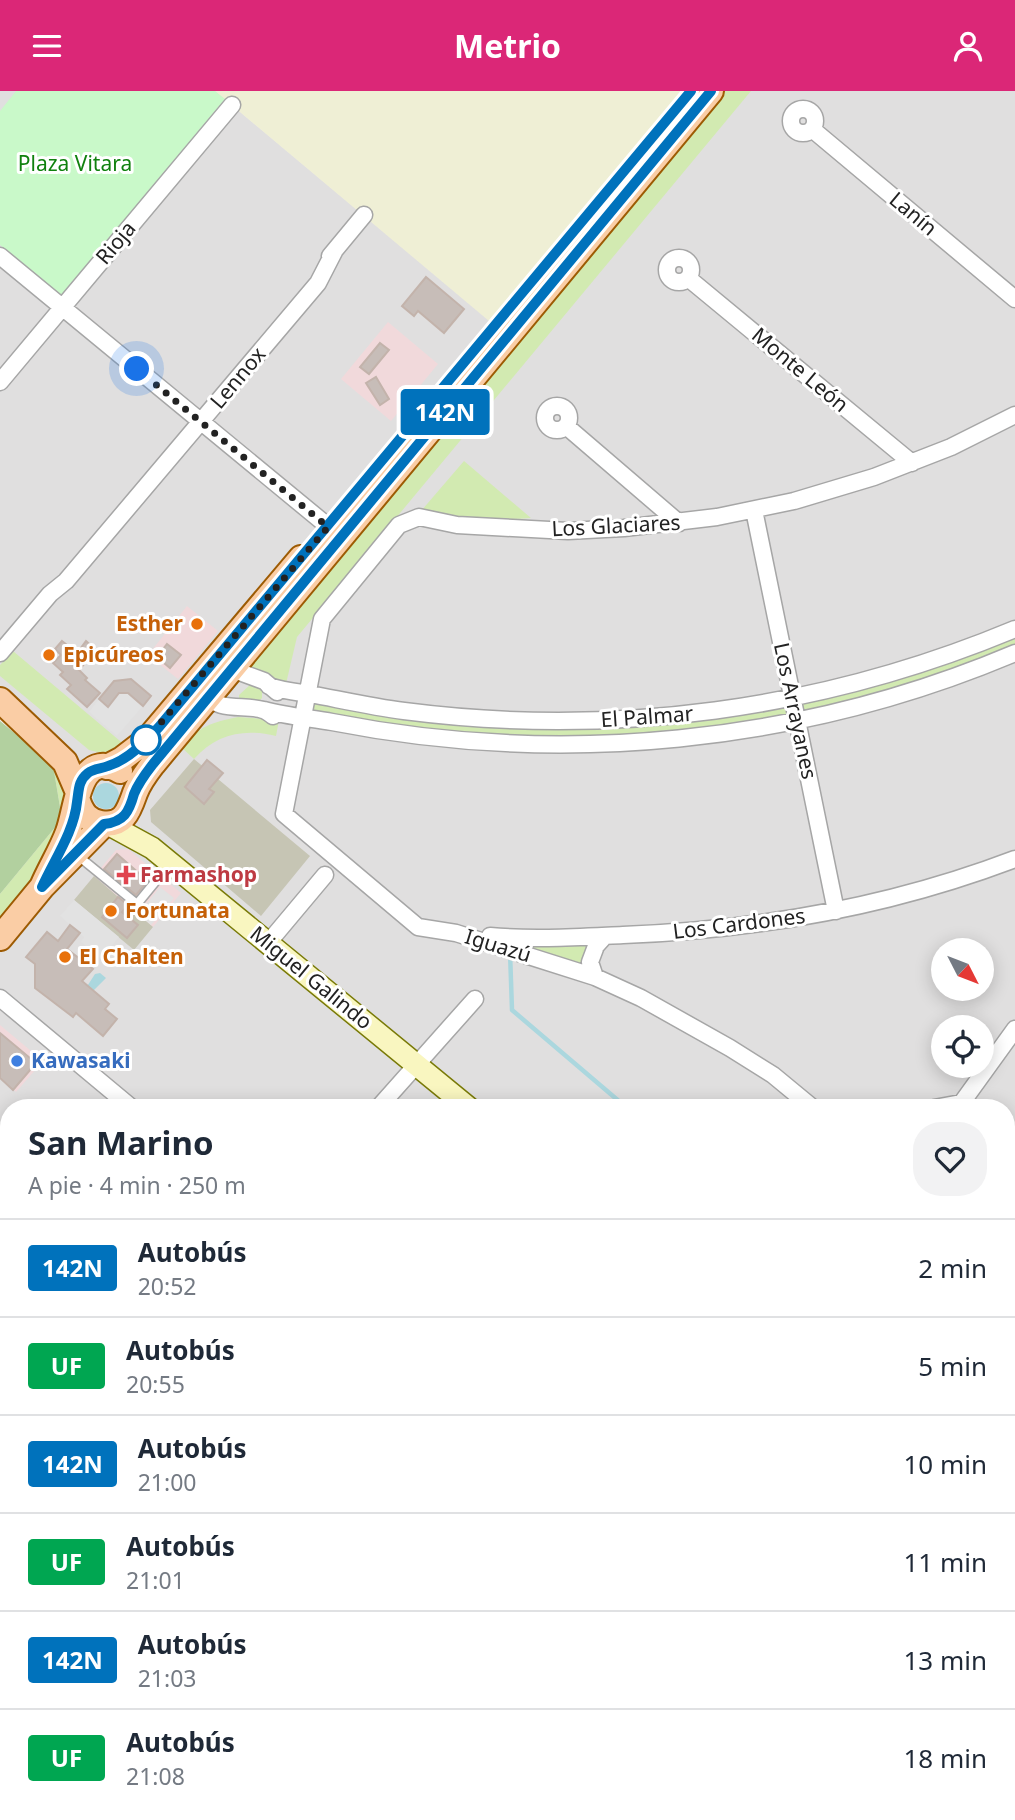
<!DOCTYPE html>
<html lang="es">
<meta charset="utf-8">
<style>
body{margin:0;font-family:"Noto Sans",sans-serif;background:#f2f2f3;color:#1f2937;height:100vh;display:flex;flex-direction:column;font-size:26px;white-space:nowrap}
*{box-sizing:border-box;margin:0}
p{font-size:23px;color:#747a83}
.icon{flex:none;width:38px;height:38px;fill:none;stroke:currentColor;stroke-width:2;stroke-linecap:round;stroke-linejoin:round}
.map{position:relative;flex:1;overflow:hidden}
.sheet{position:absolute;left:0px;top:1008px;width:1015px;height:721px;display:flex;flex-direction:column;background:#fff;border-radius:28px 28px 0 0;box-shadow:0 4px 18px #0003}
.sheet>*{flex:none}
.badge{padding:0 14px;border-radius:5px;font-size:24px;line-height:46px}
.needle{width:46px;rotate:132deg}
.tools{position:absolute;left:931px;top:847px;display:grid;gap:14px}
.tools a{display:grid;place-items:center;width:63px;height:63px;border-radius:50%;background:#fff;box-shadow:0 4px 18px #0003;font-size:35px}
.you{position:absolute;width:35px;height:35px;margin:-18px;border:5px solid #fff;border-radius:50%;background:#1a73e8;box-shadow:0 0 0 10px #1a73e833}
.map>.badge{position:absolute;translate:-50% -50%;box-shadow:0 0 0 4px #fff}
.round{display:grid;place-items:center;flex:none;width:74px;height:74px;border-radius:28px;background:#f2f2f3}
.summary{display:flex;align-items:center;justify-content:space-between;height:119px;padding:0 28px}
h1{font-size:33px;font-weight:700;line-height:52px}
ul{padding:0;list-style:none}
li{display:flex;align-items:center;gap:21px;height:98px;padding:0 28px;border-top:2px solid #e0e1e3}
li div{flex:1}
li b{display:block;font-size:26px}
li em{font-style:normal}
li .badge{min-width:77px;font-weight:700;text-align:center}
header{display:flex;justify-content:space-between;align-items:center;height:91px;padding:0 28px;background:#db2777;color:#fff;font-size:32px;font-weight:700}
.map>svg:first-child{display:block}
</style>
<header><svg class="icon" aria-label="menu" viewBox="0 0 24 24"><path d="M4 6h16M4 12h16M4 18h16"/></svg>Metrio<svg class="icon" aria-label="person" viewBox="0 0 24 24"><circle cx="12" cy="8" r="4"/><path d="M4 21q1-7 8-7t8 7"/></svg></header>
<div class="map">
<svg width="1015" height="1729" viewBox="0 0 1015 1729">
<rect width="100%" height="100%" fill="#f2eee9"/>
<path fill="#e0dfdf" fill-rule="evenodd" d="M 0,0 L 215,0 L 495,234 L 691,0 L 1015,0 L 1015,1729 L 0,1729 L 0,847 L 78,710 L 0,609 ZM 943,859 L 982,859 L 982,898 L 943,898 ZM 943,936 L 982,936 L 982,975 L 943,975 ZM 9,1017 L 1006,1017 L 1006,1720 L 9,1720 Z"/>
<path fill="#f1d9db" d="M 388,231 L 438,273 L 391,330 L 341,288 Z
M 187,515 L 218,540 L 178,588 L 148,564 Z
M 128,758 L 181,802 L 153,836 L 94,785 L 116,759 Z
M 0,934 L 43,970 L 16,1001 L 0,987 Z"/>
<path fill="#c6c5b4" d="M 194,668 L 310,765 L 261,825 L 151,731 L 150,719 Z
M 94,785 L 153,836 L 134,859 L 74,809 Z"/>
<path fill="#efefd5" d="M 215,0 L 691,0 L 495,235 Z"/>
<path fill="#d2eab1" d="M 691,0 L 751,0 L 297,546 L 285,597 L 231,578 L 134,704 L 122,668 L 159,636 Z
M 464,370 L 531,427 C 493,430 458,426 421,420 Z
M 1015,538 L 1015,562 L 862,615 L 586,654 L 303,626 L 308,603 L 515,630 L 793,607 Z
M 13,560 L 126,655 C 115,663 102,663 89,659 L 0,585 L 0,574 Z
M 251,593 L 262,595 L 262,607 L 259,610 L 239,611 L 239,604 Z
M 238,626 L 279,629 L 276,645 C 244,637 216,643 194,668 L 181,656 C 198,636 212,631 238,626 Z
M 32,642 L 69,685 L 60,748 L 0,835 L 0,803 L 62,728 L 53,674 L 24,650 Z
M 605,845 L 596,855 L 595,886 L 499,855 Z"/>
<path fill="#b2d09f" d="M 0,630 L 53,674 L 62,728 L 0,803 Z"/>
<path fill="#c9f9c9" d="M 16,0 L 215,0 L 225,8 L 65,201 L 60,205 L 53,203 L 27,176 L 0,154 L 0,20 Z"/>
<path fill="#e2e2e2" d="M 119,602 L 128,602 L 143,615 L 117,645 L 89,621 L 99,608 L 108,615 Z
M 160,796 L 174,807 L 151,834 L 138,823 Z
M 74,809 L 119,846 L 101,868 L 81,851 L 84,846 L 60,825 Z"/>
<path fill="#abd7de" d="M93 705a13 13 0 1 1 26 0a13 13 0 1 1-26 0Z
M 100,882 L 106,887 L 91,902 L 86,897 L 95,883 Z"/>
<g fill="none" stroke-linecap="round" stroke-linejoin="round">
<path stroke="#abd7de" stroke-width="4.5" d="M 510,861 L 512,919 L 627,1017"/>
</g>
<path fill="#c7bdb8" stroke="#c3b3ab" stroke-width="2" d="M 426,186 L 464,218 L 444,242 L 418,220 L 414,225 L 402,215 Z
M 380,252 L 389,259 L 369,283 L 360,276 Z
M 376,286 L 389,308 L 380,314 L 366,292 Z
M 62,550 L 77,562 L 86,550 L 96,559 L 79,579 L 87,587 L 85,589 L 100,602 L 87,616 L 67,598 L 71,594 L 60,584 L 63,581 L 53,572 L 61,564 L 55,558 Z
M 167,553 L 181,564 L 170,577 L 157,566 Z
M 131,588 L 151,605 L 143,615 L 128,602 L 119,602 L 108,616 L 99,608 L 114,590 Z
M 207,669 L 223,682 L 209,698 L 214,701 L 204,713 L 185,696 Z
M 117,763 L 148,790 L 136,804 L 104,778 Z
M 118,806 L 128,814 L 122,821 L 138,834 L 127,847 L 102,826 Z
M 70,834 L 80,842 L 67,858 L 93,878 L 82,890 L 109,913 L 105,918 L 117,928 L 103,945 L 76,922 L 73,926 L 35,897 L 35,873 L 26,866 L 47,841 L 58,850 Z
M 0,942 L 36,972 L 13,999 L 0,987 Z"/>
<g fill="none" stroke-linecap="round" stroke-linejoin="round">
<g stroke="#a6a6a6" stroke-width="11">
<path id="lane" d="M 77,764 L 137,813 L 169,774"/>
</g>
<g stroke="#a6a6a6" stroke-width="19">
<path id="street" d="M791 30a12 12 0 1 1 24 0a12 12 0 1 1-24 0Z
M 812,38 L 1015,208
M 0,165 L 341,446
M 330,165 L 364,124
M667 179a12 12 0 1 1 24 0a12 12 0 1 1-24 0Z
M 688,187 L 912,372
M 0,291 L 232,14
M545 327a12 12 0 1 1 24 0a12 12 0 1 1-24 0Z
M 566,335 L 679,432
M 754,419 L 836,820
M 0,562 L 50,503 L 66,490 L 318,192 L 335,159
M 226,576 L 264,590 L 277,601
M 269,595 C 283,600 296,601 310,603 C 342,609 373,616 404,620 C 613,647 821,619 1015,538
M 204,602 C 218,622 244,613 263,619 C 267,620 270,623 273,625
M 264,619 C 286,625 309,627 332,631 C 561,676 800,653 1015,562
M 490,845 C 534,849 579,846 623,844 C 757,839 889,816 1015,768
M 268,852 L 325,784
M 595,886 L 590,871 L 596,855 L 605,845
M 0,907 L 132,1017
M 378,1017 L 475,908
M 813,1017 L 773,984 L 730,957 L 641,907 L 595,886 L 456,842 L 418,836 L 284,723 L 322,528 L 399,434 L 419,426 L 457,434 L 568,440 L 624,437 L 717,426 L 794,410 L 874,386 L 951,356 L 1015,324
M 934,1017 L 961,1012
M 958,1017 L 1015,938
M 1006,1183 L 1015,1190
M 0,1242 L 9,1249
M 0,1466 L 9,1455
M 0,1586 L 9,1593
M 163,1720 L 173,1729
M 574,1720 L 584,1729
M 981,1720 L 990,1729
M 37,1729 L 44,1720
M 787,1729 L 794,1720"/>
</g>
<g stroke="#797a07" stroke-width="24">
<path id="secondary" d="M 108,733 L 152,757 L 469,1017
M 1006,1468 L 1015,1476
M 286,1729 L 293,1720"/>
</g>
<g stroke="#9d5b03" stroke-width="28">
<path id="primary" d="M 0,609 L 65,671 L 77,699
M 107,676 L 122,668 L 148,648 L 301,467
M 78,710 C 82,722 88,730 101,732 C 124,736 129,719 135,702 C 139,692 146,682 153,673 L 711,0
M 42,796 C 50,777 61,760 68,741 C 77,717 78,657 120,680
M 0,847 L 42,796 L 104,733"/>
</g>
<use href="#lane" stroke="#fff" stroke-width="8"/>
<use href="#street" stroke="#fff" stroke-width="16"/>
<use href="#secondary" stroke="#f9f6c0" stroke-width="21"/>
<use href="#primary" stroke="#facda5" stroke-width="24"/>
</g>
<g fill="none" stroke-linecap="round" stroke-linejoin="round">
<g stroke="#fff" stroke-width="16">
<path id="line" d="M 691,0 L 159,636 C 145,651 128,669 108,675 C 101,678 94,677 88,682 C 78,690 79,699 77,711 C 74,741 54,769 42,796 L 104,733 C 124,731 129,721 134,703 C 138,693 146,682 153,673 L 711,0"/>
</g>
<use href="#line" stroke="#0072bc" stroke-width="10"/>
<path stroke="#222" stroke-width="7" stroke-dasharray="0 12.6" d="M 137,278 L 328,436 L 146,649"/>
</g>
<g fill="#e8710a" stroke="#fff" stroke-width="2.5">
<circle cx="197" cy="533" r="7"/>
<circle cx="49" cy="564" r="7"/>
<circle cx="111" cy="820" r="7"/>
<circle cx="65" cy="866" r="7"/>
</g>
<circle fill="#fff" stroke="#0072bc" stroke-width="3.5" cx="146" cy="649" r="14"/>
<path fill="#e0444e" stroke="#fff" stroke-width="2.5" d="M122.5 773.5h7v7h7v7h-7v7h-7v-7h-7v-7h7z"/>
<circle fill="#3f7fe0" stroke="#fff" stroke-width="2.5" cx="17" cy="970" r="7"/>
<g text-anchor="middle" stroke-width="6" stroke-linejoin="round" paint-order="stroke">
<g font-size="21" fill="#10810e" stroke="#fff">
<text x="75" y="80">Plaza Vitara</text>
</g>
<g font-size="21" fill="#222" stroke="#fff">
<text transform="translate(913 123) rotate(40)" y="7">Lanín</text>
<text transform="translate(116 152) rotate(-50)" y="7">Rioja</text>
<text transform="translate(800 279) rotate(40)" y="7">Monte León</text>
<text transform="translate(238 287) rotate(-50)" y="7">Lennox</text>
<text transform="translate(616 435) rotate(-3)" y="7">Los Glaciares</text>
<text transform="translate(795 620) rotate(78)" y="7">Los Arrayanes</text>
<text transform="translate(647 626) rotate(-4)" y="7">El Palmar</text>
<text transform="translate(739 833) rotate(-7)" y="7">Los Cardones</text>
<text transform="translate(498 855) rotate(17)" y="7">Iguazú</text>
<text transform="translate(311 887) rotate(39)" y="7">Miguel Galindo</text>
</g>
<g font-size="21" font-weight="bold" fill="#c56008" stroke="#fff" text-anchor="start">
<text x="183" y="540" text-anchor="end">Esther</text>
<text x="63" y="571">Epicúreos</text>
<text x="125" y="827">Fortunata</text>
<text x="79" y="873">El Chalten</text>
</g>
<g font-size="21" font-weight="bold" fill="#be3a42" stroke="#fff" text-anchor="start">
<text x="140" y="791">Farmashop</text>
</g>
<g font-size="21" font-weight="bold" fill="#366cbe" stroke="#fff" text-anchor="start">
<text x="31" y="977">Kawasaki</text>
</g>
</g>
</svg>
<div class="tools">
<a><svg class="needle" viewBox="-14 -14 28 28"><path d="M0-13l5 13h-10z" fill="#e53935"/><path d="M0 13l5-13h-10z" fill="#747a83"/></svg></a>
<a><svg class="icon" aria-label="locate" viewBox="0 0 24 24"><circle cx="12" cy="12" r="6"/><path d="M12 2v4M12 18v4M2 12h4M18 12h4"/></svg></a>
</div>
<div class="you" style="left:137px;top:278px"></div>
<b class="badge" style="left:445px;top:321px;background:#0072bc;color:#fff">142N</b>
<section class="sheet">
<div class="summary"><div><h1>San Marino</h1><p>A pie · 4 min · 250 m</p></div><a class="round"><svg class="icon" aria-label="heart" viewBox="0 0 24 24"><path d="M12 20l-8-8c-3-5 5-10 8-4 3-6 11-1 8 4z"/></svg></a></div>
<ul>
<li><span class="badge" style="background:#0072bc;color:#fff">142N</span><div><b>Autobús</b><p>20:52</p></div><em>2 min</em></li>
<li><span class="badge" style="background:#00a651;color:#fff">UF</span><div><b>Autobús</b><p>20:55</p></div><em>5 min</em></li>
<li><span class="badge" style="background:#0072bc;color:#fff">142N</span><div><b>Autobús</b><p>21:00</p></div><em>10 min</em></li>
<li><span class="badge" style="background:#00a651;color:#fff">UF</span><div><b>Autobús</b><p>21:01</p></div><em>11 min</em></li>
<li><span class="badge" style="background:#0072bc;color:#fff">142N</span><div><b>Autobús</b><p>21:03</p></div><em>13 min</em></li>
<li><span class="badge" style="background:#00a651;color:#fff">UF</span><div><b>Autobús</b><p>21:08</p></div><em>18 min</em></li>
</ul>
</section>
</div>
